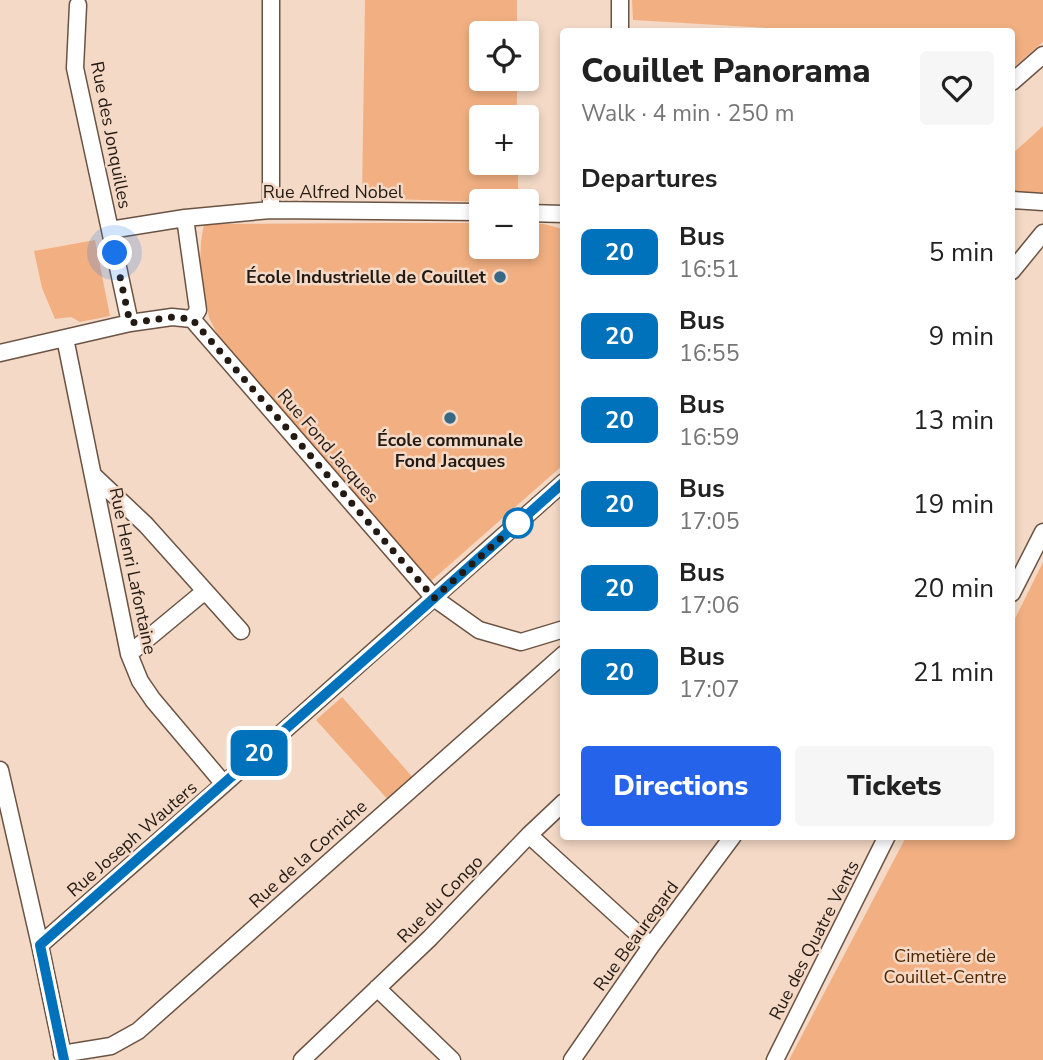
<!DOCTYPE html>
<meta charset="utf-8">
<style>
body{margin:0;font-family:"Nunito Sans",sans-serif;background:#f6f6f6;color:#222;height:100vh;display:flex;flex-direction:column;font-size:26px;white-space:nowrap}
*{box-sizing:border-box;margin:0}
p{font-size:23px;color:#767676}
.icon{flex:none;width:38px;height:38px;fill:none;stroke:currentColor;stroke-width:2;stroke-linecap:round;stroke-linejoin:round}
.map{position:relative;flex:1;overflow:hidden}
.side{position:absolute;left:560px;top:28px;width:455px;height:812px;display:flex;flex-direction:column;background:#fff;border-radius:7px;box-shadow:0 4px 10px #0003}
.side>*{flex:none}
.badge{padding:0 14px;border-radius:10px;font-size:24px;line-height:46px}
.fabs{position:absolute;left:469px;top:21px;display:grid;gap:14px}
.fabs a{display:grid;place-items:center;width:70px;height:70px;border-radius:7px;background:#fff;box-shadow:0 4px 10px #0003;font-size:35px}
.you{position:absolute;width:35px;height:35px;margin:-18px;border:5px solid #fff;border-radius:50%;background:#1a73e8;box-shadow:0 0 0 10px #1a73e833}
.map>.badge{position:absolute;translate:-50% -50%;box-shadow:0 0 0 4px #fff}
h2{padding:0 21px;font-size:26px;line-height:63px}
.round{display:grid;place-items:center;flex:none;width:74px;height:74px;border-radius:7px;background:#f6f6f6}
.head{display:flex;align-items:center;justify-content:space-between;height:119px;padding:0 21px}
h1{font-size:33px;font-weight:800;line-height:52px}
.action{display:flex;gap:14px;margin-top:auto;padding:14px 21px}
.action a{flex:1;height:80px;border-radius:7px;background:#2563eb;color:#fff;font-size:28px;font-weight:800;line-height:80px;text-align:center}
.action a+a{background:#f6f6f6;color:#222}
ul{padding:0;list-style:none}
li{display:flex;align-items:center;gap:21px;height:84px;padding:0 21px}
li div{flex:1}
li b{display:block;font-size:26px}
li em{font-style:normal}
li .badge{min-width:77px;font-weight:700;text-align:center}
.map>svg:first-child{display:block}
</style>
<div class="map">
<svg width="1043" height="1060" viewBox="0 0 1043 1060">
<rect width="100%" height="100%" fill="#f4d9c6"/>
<path fill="#f2b082" d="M 365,0 L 517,0 L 517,33 L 481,33 L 481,79 L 517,79 L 517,117 L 481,117 L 481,163 L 518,163 L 518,201 L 481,202 L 362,198 Z
M 632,0 L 1043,0 L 1043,42 L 1012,69 L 1012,32 L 768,31 L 767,28 L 633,20 Z
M 1043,126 L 1043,197 L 1012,196 L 1012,154 Z
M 382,223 L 481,223 L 481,247 L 527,247 L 527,223 L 544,224 L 563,229 L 563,465 L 430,582 L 223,345 L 209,318 L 200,266 L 201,241 L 204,224 Z
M 95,240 L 110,316 L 80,322 L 71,317 L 55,319 L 42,288 L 34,251 Z
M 1043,562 L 1043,1060 L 789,1060 L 906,837 L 1012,836 L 1012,625 Z
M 342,697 L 416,781 L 391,803 L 316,720 Z"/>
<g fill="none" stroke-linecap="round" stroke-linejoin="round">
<g stroke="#6b5343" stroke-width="19">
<path id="minor" d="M 271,0 L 271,210
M 620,0 L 620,32
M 78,5 L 75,68 L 110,230
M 1012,82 L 1043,55
M 1012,200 L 1043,202
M 527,213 L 564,214
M 185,218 L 271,210 L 481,212
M 1012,271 L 1043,233
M 192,319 L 434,598 L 479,630 L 521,642 L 564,629
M 65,338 L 129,654 L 140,681 L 153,700 L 224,784
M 0,353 L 130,323 L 172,317 L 192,319 L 198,310 L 185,218 L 110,230 L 130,323
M 93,475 L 146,525 L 241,631
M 1012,593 L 1043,532
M 129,654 L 205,591
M 0,770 L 40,945 L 64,1060
M 529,835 L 651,946
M 40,945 L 224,784 L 564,482
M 377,988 L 452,1060
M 62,1054 L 111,1046 L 138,1031 L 564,654
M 302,1060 L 430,938 L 529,835 L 564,802
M 572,1060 L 651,946 L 733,836
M 775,1060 L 887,836"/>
</g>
<use href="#minor" stroke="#fff" stroke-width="16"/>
</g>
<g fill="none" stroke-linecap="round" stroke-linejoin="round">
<g stroke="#fff" stroke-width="16">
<path id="line" d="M 64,1060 L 40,945 L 396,632 L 564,482"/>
</g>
<use href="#line" stroke="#0072bc" stroke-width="10"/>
<path stroke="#231a13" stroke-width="7" stroke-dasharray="0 12.6" d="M 115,253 L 130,323 L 173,317 L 192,319 L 434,598 L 518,523"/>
</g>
<g fill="#366986" stroke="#f4d9c6" stroke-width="2.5">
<circle cx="500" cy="277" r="7"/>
<circle cx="450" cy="418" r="7"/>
</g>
<circle fill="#fff" stroke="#0072bc" stroke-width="3.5" cx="518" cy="523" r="14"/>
<g text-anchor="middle" stroke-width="5" stroke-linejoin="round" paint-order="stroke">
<g font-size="18" fill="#231a13" stroke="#f4d9c6">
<text transform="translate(111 135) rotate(79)" y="6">Rue des Jonquilles</text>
<text x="333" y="198">Rue Alfred Nobel</text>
<text transform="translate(328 446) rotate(49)" y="6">Rue Fond Jacques</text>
<text transform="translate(133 571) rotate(78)" y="6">Rue Henri Lafontaine</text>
<text transform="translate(132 839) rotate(-41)" y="6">Rue Joseph Wauters</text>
<text transform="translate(308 854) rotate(-42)" y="6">Rue de la Corniche</text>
<text transform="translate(440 899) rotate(-46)" y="6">Rue du Congo</text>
<text transform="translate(636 936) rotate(-54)" y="6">Rue Beauregard</text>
<text transform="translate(814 940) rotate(-63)" y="6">Rue des Quatre Vents</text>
</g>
<g font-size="18" font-weight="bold" fill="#231a13" stroke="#f4d9c6" text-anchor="end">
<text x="486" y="283">École Industrielle de Couillet</text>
<text x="450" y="446" text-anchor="middle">École communale<tspan x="450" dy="21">Fond Jacques</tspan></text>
</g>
<g font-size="18" fill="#502600" stroke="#f4d9c6">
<text x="945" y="962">Cimetière de<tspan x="945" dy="21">Couillet-Centre</tspan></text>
</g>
</g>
</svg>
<div class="fabs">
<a><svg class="icon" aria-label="locate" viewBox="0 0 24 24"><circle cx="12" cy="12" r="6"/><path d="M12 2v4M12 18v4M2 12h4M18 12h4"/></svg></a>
<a>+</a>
<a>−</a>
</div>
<div class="you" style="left:115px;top:253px"></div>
<b class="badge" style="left:259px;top:753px;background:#0072bc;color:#fff">20</b>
<section class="side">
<div class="head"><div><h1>Couillet Panorama</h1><p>Walk · 4 min · 250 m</p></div><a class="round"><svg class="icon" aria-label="heart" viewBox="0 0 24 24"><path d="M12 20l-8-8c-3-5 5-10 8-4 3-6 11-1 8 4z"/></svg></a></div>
<h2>Departures</h2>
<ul>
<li><span class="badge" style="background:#0072bc;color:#fff">20</span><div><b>Bus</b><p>16:51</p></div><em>5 min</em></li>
<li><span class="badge" style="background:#0072bc;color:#fff">20</span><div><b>Bus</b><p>16:55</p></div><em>9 min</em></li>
<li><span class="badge" style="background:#0072bc;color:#fff">20</span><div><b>Bus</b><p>16:59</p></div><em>13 min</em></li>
<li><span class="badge" style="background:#0072bc;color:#fff">20</span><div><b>Bus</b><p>17:05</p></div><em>19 min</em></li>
<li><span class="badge" style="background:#0072bc;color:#fff">20</span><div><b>Bus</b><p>17:06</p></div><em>20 min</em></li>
<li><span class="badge" style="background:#0072bc;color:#fff">20</span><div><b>Bus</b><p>17:07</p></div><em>21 min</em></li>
</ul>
<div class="action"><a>Directions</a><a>Tickets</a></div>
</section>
</div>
